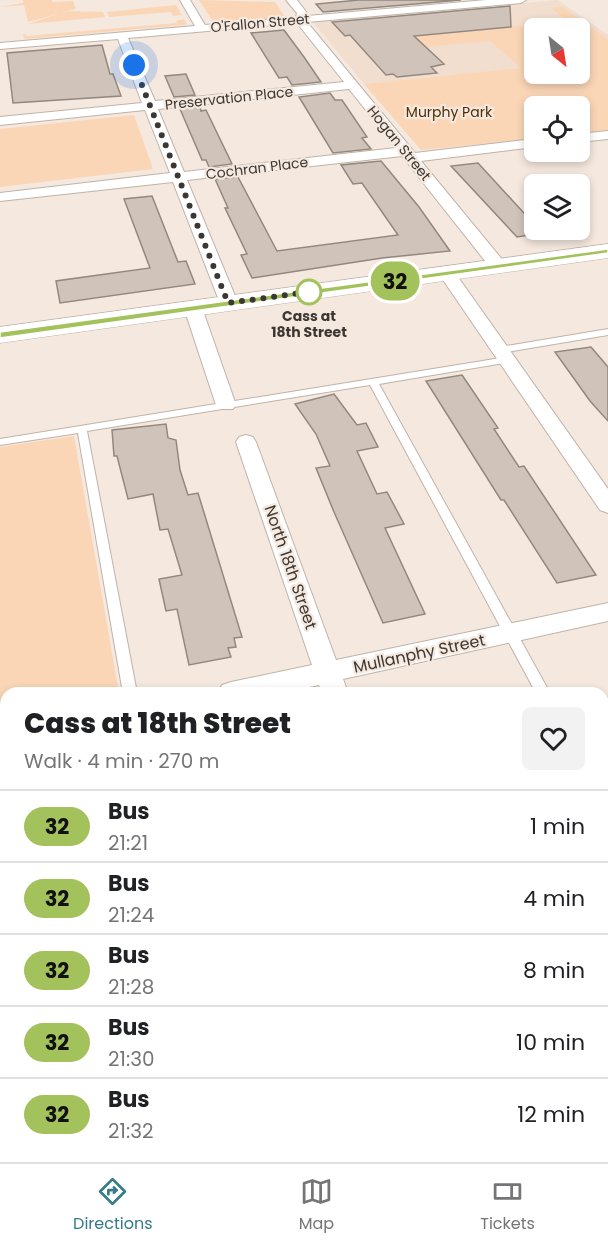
<!DOCTYPE html>
<meta charset="utf-8">
<style>
body{margin:0;font-family:Poppins,sans-serif;background:#f2f2f2;color:#202124;height:100vh;display:flex;flex-direction:column;font-size:22px;white-space:nowrap}
*{box-sizing:border-box;margin:0}
p{font-size:20px;color:#757577}
.icon{flex:none;width:33px;height:33px;fill:none;stroke:currentColor;stroke-width:2;stroke-linecap:round;stroke-linejoin:round}
.map{position:relative;flex:1;overflow:hidden}
.side{position:absolute;left:0px;top:687px;width:609px;height:476px;display:flex;flex-direction:column;background:#fff;border-radius:18px 18px 0 0;box-shadow:0 3px 9px #0003}
.side>*{flex:none}
.badge{padding:0 12px;border-radius:20px;font-size:21px;line-height:39px}
.needle{width:39px;rotate:150deg}
.tools{position:absolute;left:524px;top:18px;display:grid;gap:12px}
.tools a{display:grid;place-items:center;width:66px;height:66px;border-radius:9px;background:#fff;box-shadow:0 3px 9px #0003;font-size:30px}
.you{position:absolute;width:30px;height:30px;margin:-15px;border:4px solid #fff;border-radius:50%;background:#1a73e8;box-shadow:0 0 0 9px #1a73e833}
.map>.badge{position:absolute;translate:-50% -50%;box-shadow:0 0 0 3px #fff}
.round{display:grid;place-items:center;flex:none;width:63px;height:63px;border-radius:9px;background:#f2f2f2}
.overview{display:flex;align-items:center;justify-content:space-between;height:102px;padding:0 24px}
h1{font-size:28px;font-weight:800;line-height:45px}
ul{padding:0;list-style:none}
li{display:flex;align-items:center;gap:18px;height:72px;padding:0 24px;border-top:2px solid #e0e0e0}
li div{flex:1}
li b{display:block;font-size:22px}
li em{font-style:normal}
li .badge{min-width:66px;font-weight:700;text-align:center}
.dock{display:flex;justify-content:space-around;align-items:center;height:84px;border-top:2px solid #e0e0e0;background:#fff;font-size:16px;color:#757577}
.dock a{display:grid;justify-items:center;gap:3px}
.dock .active{color:#367b89}
.map>svg:first-child{display:block}
</style>
<div class="map">
<svg width="608" height="1162" viewBox="0 0 608 1162">
<rect width="100%" height="100%" fill="#f5e8de"/>
<path fill="#f1dece" d="M 558,0 L 608,35 L 608,59 L 579,62 L 579,28 L 534,28 L 534,67 L 364,84 L 313,22 Z"/>
<path fill="#fad6b7" fill-rule="evenodd" d="M 23,0 L 52,0 L 52,2 L 73,1 L 76,9 L 28,22 L 24,5 L 0,7 L 23,3 Z
M 199,0 L 275,2 L 285,17 L 296,16 L 223,23 L 212,20 Z
M 176,5 L 182,15 L 173,16 L 171,12 L 109,17 L 107,12 Z
M 562,7 L 608,39 L 608,130 L 579,134 L 579,106 L 534,106 L 534,139 L 421,150 L 364,84 L 521,68 L 490,41 L 426,47 L 419,40 L 412,41 L 408,37 L 567,21 L 551,8 ZM 534,28 L 579,28 L 579,74 L 534,74 Z
M 67,11 L 103,12 L 105,17 L 28,24 Z
M 184,19 L 187,24 L 184,25 L 24,39 L 23,33 L 27,36 L 177,23 L 176,21 Z
M 134,115 L 153,169 L 0,187 L 0,129 Z
M 74,436 L 119,693 L 6,693 L 6,715 L 0,716 L 0,447 Z"/>
<path fill="#d0c4ba" stroke="#93887f" stroke-width="1.5" d="M 359,0 L 461,0 L 323,12 L 316,4 Z
M 510,6 L 511,27 L 414,36 L 444,64 L 431,67 L 437,73 L 397,77 L 393,74 L 386,75 L 350,35 L 345,36 L 332,22 Z
M 284,30 L 304,57 L 321,82 L 292,85 L 287,77 L 279,78 L 251,33 Z
M 102,45 L 110,74 L 113,74 L 121,96 L 13,103 L 7,53 Z
M 186,74 L 195,95 L 174,97 L 165,76 Z
M 330,93 L 335,100 L 342,100 L 367,137 L 362,138 L 371,149 L 333,153 L 299,97 Z
M 200,107 L 201,111 L 206,110 L 232,164 L 209,167 L 206,160 L 202,160 L 180,109 Z
M 381,161 L 419,207 L 450,251 L 382,258 L 252,278 L 241,255 L 247,254 L 225,208 L 228,208 L 215,179 L 238,177 L 277,251 L 398,235 L 362,183 L 353,184 L 341,165 Z
M 478,163 L 534,224 L 534,230 L 539,230 L 543,233 L 517,237 L 451,166 Z
M 152,196 L 178,262 L 186,261 L 195,284 L 60,303 L 56,281 L 150,268 L 124,199 Z
M 591,347 L 608,367 L 608,421 L 590,401 L 555,352 Z
M 462,375 L 498,428 L 494,429 L 519,467 L 524,466 L 596,575 L 557,583 L 504,500 L 501,500 L 426,381 Z
M 334,394 L 357,425 L 366,423 L 378,447 L 357,451 L 377,494 L 387,492 L 404,524 L 385,528 L 425,614 L 383,623 L 334,512 L 316,468 L 330,466 L 316,434 L 295,404 Z
M 166,424 L 168,438 L 176,440 L 180,470 L 188,495 L 198,493 L 242,637 L 234,638 L 236,647 L 228,648 L 231,657 L 189,665 L 177,609 L 166,611 L 159,579 L 182,575 L 168,529 L 160,530 L 153,494 L 128,499 L 117,456 L 114,456 L 112,430 Z"/>
<g fill="none" stroke-linecap="round" stroke-linejoin="round">
<g stroke="#bfb3a9" stroke-width="2">
<path id="service" d="M 608,329 L 608,335 L 500,353 L 495,350 L 500,347 Z
M 507,357 L 510,358 L 510,362 L 379,384 L 550,693 L 536,693 L 370,385 L 87,431 L 137,693 L 123,693 L 78,433 L 0,445 L 0,439 Z
M 603,800 L 608,802 L 608,823 L 603,821 Z
M 608,887 L 608,903 L 603,904 L 603,888 Z
M 202,1156 L 220,1156 L 221,1162 L 203,1162 Z"/>
</g>
<g stroke="#bfb3a9" stroke-width="2">
<path id="minor" d="M 180,0 L 190,0 L 205,25 L 296,17 L 297,13 L 286,0 L 297,0 L 307,13 L 307,16 L 486,0 L 526,0 L 521,3 L 307,22 L 415,153 L 534,139 L 534,147 L 421,161 L 505,263 L 507,267 L 505,271 L 493,271 L 402,156 L 187,180 L 238,303 L 235,307 L 223,307 L 220,303 L 173,182 L 0,201 L 0,193 L 170,173 L 145,110 L 0,125 L 0,117 L 142,103 L 118,39 L 0,49 L 0,43 L 195,26 ZM 297,23 L 344,82 L 155,101 L 128,38 ZM 349,89 L 396,148 L 184,172 L 158,109 Z
M 608,131 L 608,139 L 579,142 L 579,134 Z
M 447,269 L 453,270 L 608,489 L 608,513 L 600,510 L 439,274 Z
M 193,303 L 199,304 L 202,308 L 236,405 L 233,409 L 219,409 L 216,405 L 184,308 L 187,304 Z
M 246,435 L 253,437 L 256,442 L 336,660 L 608,603 L 608,621 L 343,679 L 348,693 L 322,693 L 319,685 L 280,693 L 218,693 L 222,685 L 231,682 L 312,665 L 236,442 L 239,437 Z
M 6,730 L 6,754 L 0,755 L 0,731 Z
M 476,1156 L 514,1156 L 516,1162 L 478,1162 Z"/>
</g>
<g stroke="#bfb3a9" stroke-width="1">
<path id="secondary" d="M 608,244 L 608,258 L 0,343 L 0,327 Z"/>
</g>
<use href="#service" fill="#fff" fill-rule="evenodd"/>
<use href="#minor" fill="#fff" fill-rule="evenodd"/>
<use href="#secondary" fill="#fff" fill-rule="evenodd"/>
</g>
<path fill="#a3c25b" stroke="#fff" stroke-width="1.5" d="M 608,249 L 608,253 L 0,338 L 0,332 Z"/>
<g fill="none" stroke-linecap="round" stroke-linejoin="round">
<path stroke="#3c3733" stroke-width="6" stroke-dasharray="0 10.8" d="M 134,65 L 228,303 L 316,291 L 309,292"/>
</g>
<circle fill="#fff" stroke="#a3c25b" stroke-width="3" cx="309" cy="292" r="12"/>
<g text-anchor="middle" stroke-width="4.5" stroke-linejoin="round" paint-order="stroke">
<g font-size="14" fill="#3c3733" stroke="#f5e8de">
<text transform="translate(260 23) rotate(-5)" y="5">O'Fallon Street</text>
<text transform="translate(229 98) rotate(-6)" y="5">Preservation Place</text>
<text transform="translate(399 143) rotate(51)" y="5">Hogan Street</text>
<text transform="translate(257 168) rotate(-7)" y="5">Cochran Place</text>
</g>
<g font-size="14" fill="#512d06" stroke="#f5e8de">
<text x="449" y="117">Murphy Park</text>
</g>
<g font-size="14" font-weight="bold" fill="#3c3733" stroke="#f5e8de">
<text x="309" y="321">Cass at<tspan x="309" dy="16">18th Street</tspan></text>
</g>
<g font-size="16" fill="#3c3733" stroke="#f5e8de">
<text transform="translate(291 567) rotate(71)" y="6">North 18th Street</text>
<text transform="translate(419 653) rotate(-12)" y="6">Mullanphy Street</text>
</g>
</g>
</svg>
<div class="tools">
<a><svg class="needle" viewBox="-14 -14 28 28"><path d="M0-13l5 13h-10z" fill="#e53935"/><path d="M0 13l5-13h-10z" fill="#757577"/></svg></a>
<a><svg class="icon" aria-label="locate" viewBox="0 0 24 24"><circle cx="12" cy="12" r="6"/><path d="M12 2v4M12 18v4M2 12h4M18 12h4"/></svg></a>
<a><svg class="icon" aria-label="layers" viewBox="0 0 24 24"><path d="M12 4l9 5-9 5-9-5zM3 14l9 5 9-5"/></svg></a>
</div>
<div class="you" style="left:134px;top:65px"></div>
<b class="badge" style="left:395px;top:281px;background:#a3c25b;color:#111">32</b>
<section class="side">
<div class="overview"><div><h1>Cass at 18th Street</h1><p>Walk · 4 min · 270 m</p></div><a class="round"><svg class="icon" aria-label="heart" viewBox="0 0 24 24"><path d="M12 20l-8-8c-3-5 5-10 8-4 3-6 11-1 8 4z"/></svg></a></div>
<ul>
<li><span class="badge" style="background:#a3c25b;color:#111">32</span><div><b>Bus</b><p>21:21</p></div><em>1 min</em></li>
<li><span class="badge" style="background:#a3c25b;color:#111">32</span><div><b>Bus</b><p>21:24</p></div><em>4 min</em></li>
<li><span class="badge" style="background:#a3c25b;color:#111">32</span><div><b>Bus</b><p>21:28</p></div><em>8 min</em></li>
<li><span class="badge" style="background:#a3c25b;color:#111">32</span><div><b>Bus</b><p>21:30</p></div><em>10 min</em></li>
<li><span class="badge" style="background:#a3c25b;color:#111">32</span><div><b>Bus</b><p>21:32</p></div><em>12 min</em></li>
</ul>
</section>
</div>
<nav class="dock">
<a class="active"><svg class="icon" aria-label="directions" viewBox="0 0 24 24"><path d="M12 3l9 9-9 9-9-9zM9 14v-3h6M13 9l2 2-2 2"/></svg>Directions</a>
<a><svg class="icon" aria-label="map" viewBox="0 0 24 24"><path d="M3 6l6-2 6 2 6-2v14l-6 2-6-2-6 2zM9 4v14M15 6v14"/></svg>Map</a>
<a><svg class="icon" aria-label="tickets" viewBox="0 0 24 24"><path d="M3 7h18v10H3zM15 7v10"/></svg>Tickets</a>
</nav>
